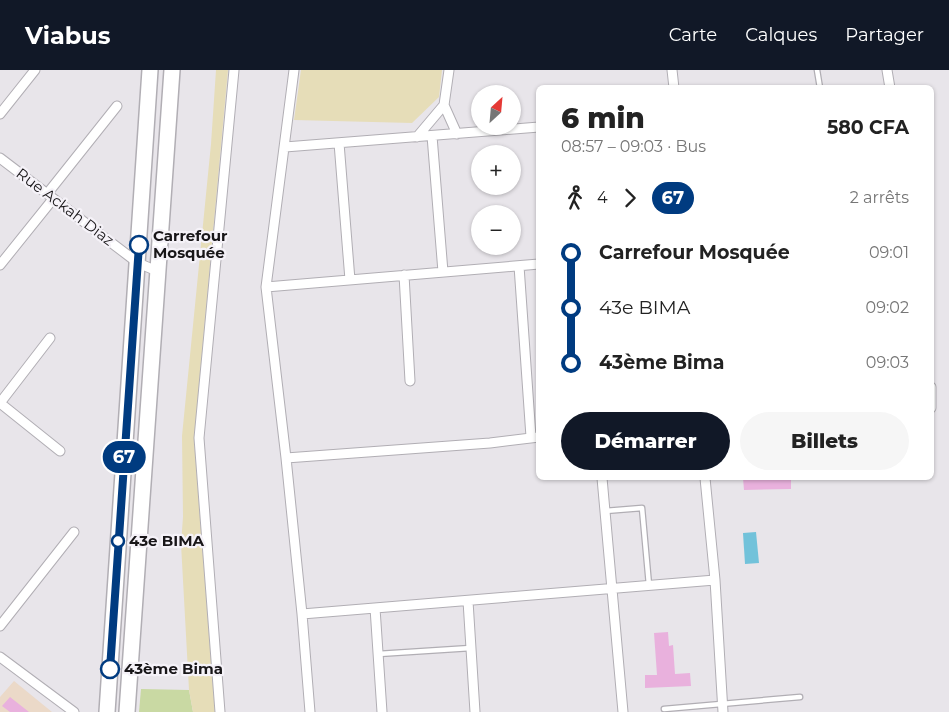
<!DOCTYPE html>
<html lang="fr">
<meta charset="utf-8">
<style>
body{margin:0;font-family:Montserrat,sans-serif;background:#f6f6f6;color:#222;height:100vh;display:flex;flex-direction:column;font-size:19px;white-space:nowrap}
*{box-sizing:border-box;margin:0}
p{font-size:16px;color:#767676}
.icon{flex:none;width:28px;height:28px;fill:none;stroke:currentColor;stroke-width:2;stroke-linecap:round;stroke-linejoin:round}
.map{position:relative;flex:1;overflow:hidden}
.drawer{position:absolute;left:536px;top:15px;width:398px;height:395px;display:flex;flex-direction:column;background:#fff;border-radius:8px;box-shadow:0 1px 4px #0004}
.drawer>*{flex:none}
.badge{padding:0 10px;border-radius:16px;font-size:18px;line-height:32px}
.needle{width:32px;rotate:26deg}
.controls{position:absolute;left:471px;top:15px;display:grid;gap:10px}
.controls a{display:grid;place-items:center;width:50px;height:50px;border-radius:50%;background:#fff;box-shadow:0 1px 4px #0004;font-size:25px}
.map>.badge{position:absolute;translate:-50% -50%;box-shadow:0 0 0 2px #fff}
.legs{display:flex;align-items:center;gap:8px;height:55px;padding:0 25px;font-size:16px}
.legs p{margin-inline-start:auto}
.head{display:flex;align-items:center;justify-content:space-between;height:85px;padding:0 25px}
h1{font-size:28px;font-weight:800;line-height:38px}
.button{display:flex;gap:10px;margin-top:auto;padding:10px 25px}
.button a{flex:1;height:58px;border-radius:30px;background:#111827;color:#fff;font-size:20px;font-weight:800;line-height:58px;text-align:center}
.button a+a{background:#f6f6f6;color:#222}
ul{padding:0 25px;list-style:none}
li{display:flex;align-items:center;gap:18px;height:55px;font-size:19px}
li i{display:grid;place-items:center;width:8px;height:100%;margin:0 6px;background:currentColor}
li i::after{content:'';width:12px;height:12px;margin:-6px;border:4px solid;border-radius:50%;background:#fff}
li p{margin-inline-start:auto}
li:first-child i{background:linear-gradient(#0000 50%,currentColor 0)}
li:last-child i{background:linear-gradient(currentColor 50%,#0000 0)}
header{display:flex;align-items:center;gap:30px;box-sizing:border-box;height:70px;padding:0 25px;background:#111827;color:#fff}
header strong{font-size:24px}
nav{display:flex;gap:28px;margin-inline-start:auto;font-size:18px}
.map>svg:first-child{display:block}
</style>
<header>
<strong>Viabus</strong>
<nav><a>Carte</a><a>Calques</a><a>Partager</a></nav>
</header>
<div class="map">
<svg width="949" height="642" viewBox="0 0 949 642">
<rect width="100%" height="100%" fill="#e8e5ea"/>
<path fill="#ebd9c8" d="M 14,611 L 52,642 L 0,642 L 0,627 Z"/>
<path fill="#c9d9a3" d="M 141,619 L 189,620 L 193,642 L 139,642 Z"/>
<path fill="#e6ddb8" d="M 216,0 L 228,0 L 194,369 L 215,642 L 193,642 L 189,620 L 181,474 L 183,447 L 182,366 L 211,74 Z
M 301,0 L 442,0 L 439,27 L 412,53 L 294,50 Z"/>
<path fill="#72c2da" d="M 756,462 L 759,493 L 745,494 L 743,463 Z"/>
<path fill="#e9b1dd" d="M 743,408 L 791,408 L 791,419 L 744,420 Z
M 668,562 L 669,576 L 673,575 L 675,604 L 690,603 L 691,616 L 645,618 L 645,605 L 657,605 L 654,563 Z
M 10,627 L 29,642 L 10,642 L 2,636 Z"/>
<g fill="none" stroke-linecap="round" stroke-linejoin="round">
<g stroke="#b1aeb4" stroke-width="7">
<path id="service" d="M 817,0 L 820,18
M 605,441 L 642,438 L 649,515
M 378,584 L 471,578
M 664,639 L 800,627"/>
</g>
<g stroke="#b1aeb4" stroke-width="11">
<path id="minor" d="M 294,0 L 266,217 L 286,388 L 302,544 L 310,642
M 449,0 L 444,35 L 457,64
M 672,0 L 674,18
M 887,0 L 890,18
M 0,44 L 35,0
M 432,66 L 443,202
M 417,67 L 444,35
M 339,73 L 350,210
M 285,77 L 539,57
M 0,88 L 138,193 L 157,201
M 47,124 L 117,36
M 0,195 L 53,129
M 519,196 L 531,367
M 404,205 L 410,311
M 266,217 L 539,194
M 931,317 L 931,338
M 0,333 L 50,268
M 0,333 L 60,381
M 286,388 L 490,373 L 539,367
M 602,408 L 623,642
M 705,408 L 715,510 L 723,642
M 468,531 L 475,642
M 375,538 L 382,642
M 302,544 L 715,510
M 0,556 L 74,462
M 0,587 L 74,642
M 220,642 L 199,368 L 234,0"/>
</g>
<g stroke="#b1aeb4" stroke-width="18">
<path id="trunk" d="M 107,642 L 150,0
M 127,642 L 172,0"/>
</g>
<use href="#service" stroke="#fff" stroke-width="4.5"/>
<use href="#minor" stroke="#fff" stroke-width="9"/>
<use href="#trunk" stroke="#fff" stroke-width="15"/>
</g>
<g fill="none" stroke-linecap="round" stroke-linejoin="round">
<g stroke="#fff" stroke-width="11">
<path id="line-1" d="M 110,599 L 139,175"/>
</g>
<use href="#line-1" stroke="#003b80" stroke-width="8"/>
</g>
<g fill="#fff" stroke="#003b80" stroke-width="2.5">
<circle cx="139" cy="175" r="9"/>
<circle cx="118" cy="471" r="6"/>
<circle cx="110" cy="599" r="9"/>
</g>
<g text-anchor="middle" stroke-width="4.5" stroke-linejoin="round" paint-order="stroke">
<g font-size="15" fill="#181618" stroke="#f5f2f8">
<text transform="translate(65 137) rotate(37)" y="5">Rue Ackah Diaz</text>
</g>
<g font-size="15" font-weight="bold" fill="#181618" stroke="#f5f2f8" text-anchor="start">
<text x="153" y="171">Carrefour<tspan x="153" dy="17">Mosquée</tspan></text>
<text x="129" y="476">43e BIMA</text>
<text x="124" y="604">43ème Bima</text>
</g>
</g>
</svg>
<div class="controls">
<a><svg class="needle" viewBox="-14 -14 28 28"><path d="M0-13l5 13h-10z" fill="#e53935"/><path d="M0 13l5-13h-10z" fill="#767676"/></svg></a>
<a>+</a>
<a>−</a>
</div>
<b class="badge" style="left:124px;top:387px;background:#003b80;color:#fff">67</b>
<section class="drawer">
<div class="head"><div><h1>6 min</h1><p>08:57 – 09:03 · Bus</p></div><b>580 CFA</b></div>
<div class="legs"><svg class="icon" aria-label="walk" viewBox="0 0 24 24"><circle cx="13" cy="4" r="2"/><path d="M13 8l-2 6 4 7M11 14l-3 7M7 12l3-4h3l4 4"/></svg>4<svg class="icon" aria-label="forward" viewBox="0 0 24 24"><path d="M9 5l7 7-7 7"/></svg><b class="badge" style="background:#003b80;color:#fff">67</b><p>2 arrêts</p></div>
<ul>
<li><i style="color:#003b80"></i><b>Carrefour Mosquée</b><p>09:01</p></li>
<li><i style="color:#003b80"></i><span>43e BIMA</span><p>09:02</p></li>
<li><i style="color:#003b80"></i><b>43ème Bima</b><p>09:03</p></li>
</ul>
<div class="button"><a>Démarrer</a><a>Billets</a></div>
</section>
</div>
